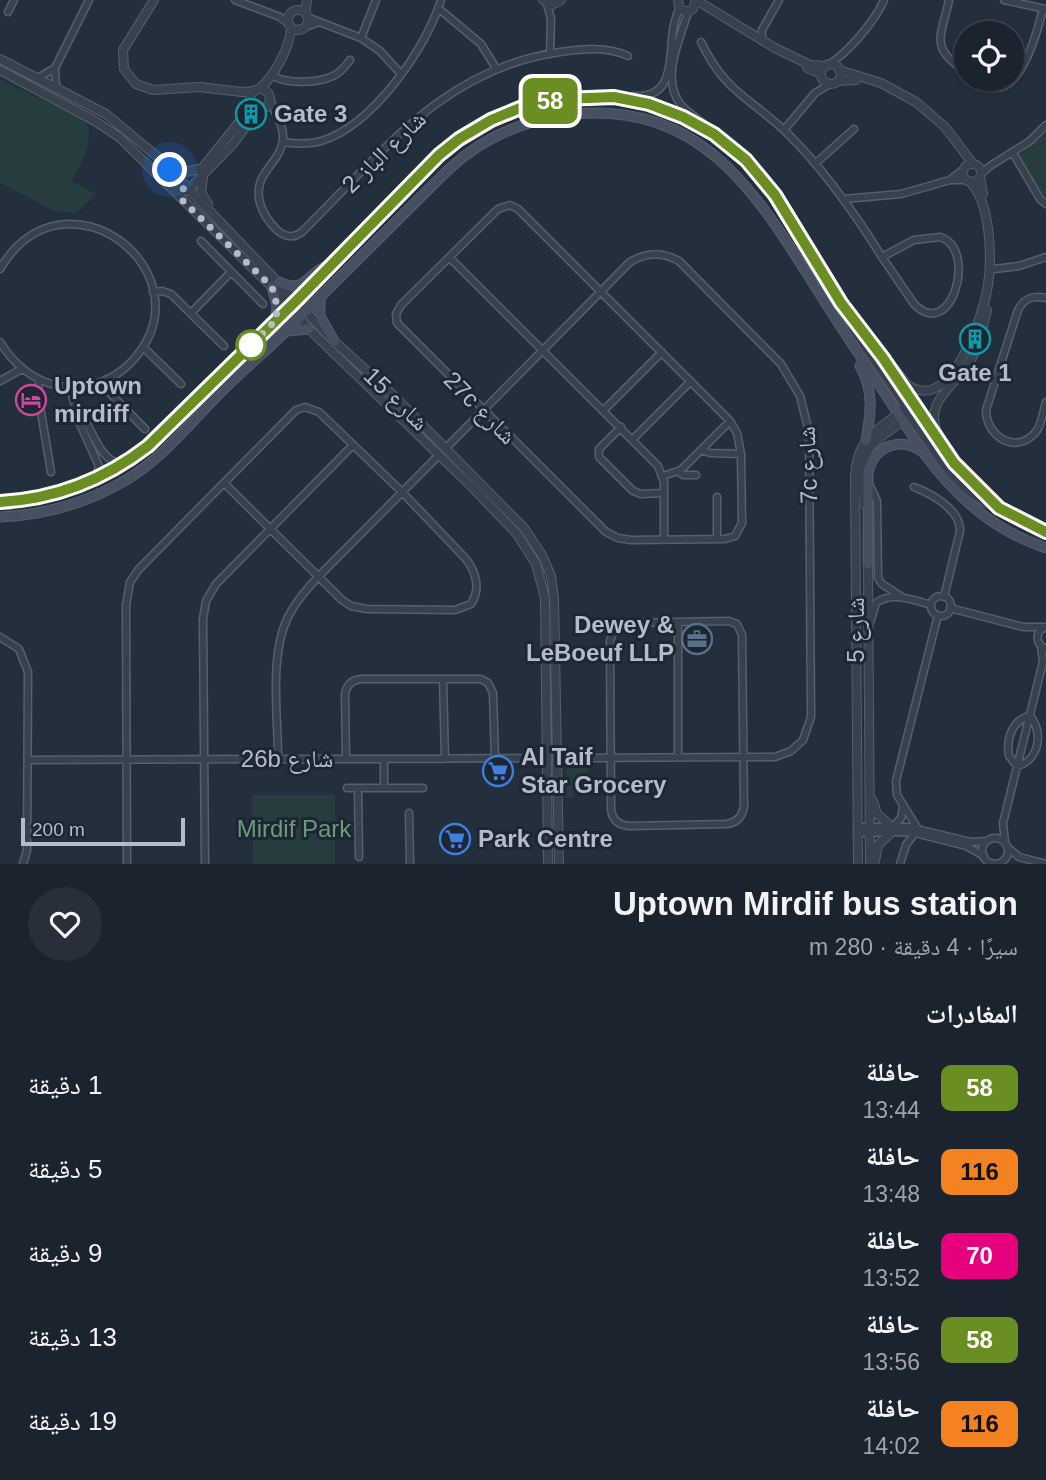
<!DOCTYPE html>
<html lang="ar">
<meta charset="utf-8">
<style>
body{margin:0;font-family:Arial,"Noto Naskh Arabic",sans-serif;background:#282f3a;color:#f1f3f6;direction:rtl;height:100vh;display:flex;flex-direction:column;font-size:26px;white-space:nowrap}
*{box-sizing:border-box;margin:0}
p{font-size:23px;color:#a0a4aa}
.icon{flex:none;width:38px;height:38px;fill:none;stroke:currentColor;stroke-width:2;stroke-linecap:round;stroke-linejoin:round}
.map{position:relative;height:864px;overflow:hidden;direction:ltr}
.sheet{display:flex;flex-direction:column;background:#1b232e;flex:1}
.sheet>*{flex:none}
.badge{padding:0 14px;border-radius:10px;font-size:24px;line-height:46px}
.fabs{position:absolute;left:954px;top:21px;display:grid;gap:14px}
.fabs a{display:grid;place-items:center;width:70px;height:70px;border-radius:50%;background:#1b232e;box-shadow:0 2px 5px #0004,0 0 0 2px #39404a;font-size:35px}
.scale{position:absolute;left:21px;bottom:18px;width:164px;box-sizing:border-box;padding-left:7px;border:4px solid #b4bcc9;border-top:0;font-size:19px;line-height:24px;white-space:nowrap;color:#b4bcc9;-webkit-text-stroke:5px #1d2633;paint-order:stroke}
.you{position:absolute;width:35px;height:35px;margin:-18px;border:5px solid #fff;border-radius:50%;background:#1a73e8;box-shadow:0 0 0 10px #1a73e833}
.map>.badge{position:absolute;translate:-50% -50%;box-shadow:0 0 0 4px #fff}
h2{padding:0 28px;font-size:26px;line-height:63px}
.round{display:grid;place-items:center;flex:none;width:74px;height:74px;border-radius:37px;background:#282f3a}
.overview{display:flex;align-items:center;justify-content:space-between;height:119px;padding:0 28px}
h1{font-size:33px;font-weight:700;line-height:52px}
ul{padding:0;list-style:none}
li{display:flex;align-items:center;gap:21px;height:84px;padding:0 28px}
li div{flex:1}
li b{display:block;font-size:26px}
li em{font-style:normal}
li .badge{min-width:77px;font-weight:700;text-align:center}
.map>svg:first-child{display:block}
</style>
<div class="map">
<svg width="1046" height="864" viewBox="0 0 1046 864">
<rect width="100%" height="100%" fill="#242f3e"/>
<path fill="#263c3f" d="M 0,79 L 86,121 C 95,143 81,162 72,181 L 96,194 L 77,213 L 54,211 L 0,183 Z
M 1046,128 L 1046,204 L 1017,156 L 1039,138 Z
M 570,768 L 588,768 L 588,785 L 578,787 L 572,798 L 565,798 L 566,770 Z
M 252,795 L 335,795 L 335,864 L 253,864 Z"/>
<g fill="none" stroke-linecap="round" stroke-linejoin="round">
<g stroke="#565f6c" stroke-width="9">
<path id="minor" d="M 235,0 L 280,17 L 288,23
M 949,0 C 941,38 929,47 966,72
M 1004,0 L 1046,9
M 547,4 L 551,19 L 550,54
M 438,8 L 481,44 L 496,68
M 8,12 L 14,0
M 688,12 C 680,39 660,79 681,105 C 687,112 695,117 703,123
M 307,17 L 361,38 L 380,51 L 401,74
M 305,27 L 317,23
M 361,38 L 376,0
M 762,41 L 762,30 L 779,0
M 701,42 C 725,92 749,97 786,132 C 824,169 854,212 882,257
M 828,65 C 848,53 875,21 884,0
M 275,77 C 290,84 318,83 333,76 C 340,73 345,67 350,60
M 38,78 L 55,68
M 976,79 C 982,83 988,88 996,88 C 1023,88 1038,29 1043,9
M 56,87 L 55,68 L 89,0
M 634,96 C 675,99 669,58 673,30 C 674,22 677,15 679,8
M 270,98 C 273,113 284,123 283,139 C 282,153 272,162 265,173 C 251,193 262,216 278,231 C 287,238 295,238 303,231 C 381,154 444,68 560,52 C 582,49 607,46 628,56
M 784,130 L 815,93 L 830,84
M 283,142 C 296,144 308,145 321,141 C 372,126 426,49 441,0
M 1013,153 L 1040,199 L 1046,204
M 816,163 L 854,129
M 981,174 L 990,166 L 1030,141 L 1046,125
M 951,179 L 964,169
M 844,199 L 901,194 L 950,180 L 967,180
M 510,205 L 518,209 L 730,421 L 737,433 L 741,454 L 742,523 L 735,536 L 725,539 L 631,540 L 618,538 L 606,532 L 397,323 L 396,314 L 401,305 L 498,209 Z
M 940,237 C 978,248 952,343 914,304 L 882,257 L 914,240 Z
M 201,241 L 263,304
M 450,258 L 658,466 L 664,482 L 664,539
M 0,269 C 64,160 210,272 134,359 C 120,375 100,385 78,387 C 44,389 17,370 0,342
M 994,269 L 1019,266 L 1046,257
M 153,292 L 162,291 L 171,294 L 224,346
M 1046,298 C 1033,295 1024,298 1018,310 L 986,410 C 986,436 1015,455 1035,433 C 1042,425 1043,412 1046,402
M 191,313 L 231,272
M 143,347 L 181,384
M 39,380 L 38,394 L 51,472
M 0,381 L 22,369
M 100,383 L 145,429
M 70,387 L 79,422 L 99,466 L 95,480
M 77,410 C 93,425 97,461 122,464
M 604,410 L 662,352
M 621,427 L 599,449 L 599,457 L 633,491 L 641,494 L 664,493
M 633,439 L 691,381
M 446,448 L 630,262 C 647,252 662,252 679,261 L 781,364 L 800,396 L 809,432 L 811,717 L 803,740 L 791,751 L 775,757 L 556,758
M 701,450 L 710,453 L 741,454
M 678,471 L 683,475 L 696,475
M 663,476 L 681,470 L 730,421
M 869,484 L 877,501 L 878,578 L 882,584 L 902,597
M 914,487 C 932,494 961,510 960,531 L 944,597
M 717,497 L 717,539
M931 606a10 10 0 1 1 20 0a10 10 0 1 1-20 0Z
M 950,608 L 1023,627 L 1044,627
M 871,620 L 876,603 C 892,591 914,600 931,605
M 729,621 L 737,624 L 742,635 L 744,807 C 742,817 736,823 726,824 L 629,826 C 618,825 612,819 611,809 L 610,641 L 615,627 L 624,623 Z
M 678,622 L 678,757
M 1045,627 C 1037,631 1035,639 1041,646 L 1046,649
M 0,637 L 19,649 L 28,672 L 27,850 L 23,864
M 443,679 L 445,759
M 1030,716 C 1044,732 1039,761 1017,766 L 1009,756 C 1006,739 1012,720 1030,716 Z
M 278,758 C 278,715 269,656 288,617 C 296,601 307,589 318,577 L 439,455
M 346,759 L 345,695 C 346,686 351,680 361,679 L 481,679 L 488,683 L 493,693 L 495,759
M 384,759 L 384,788
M 28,760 L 546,758
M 347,788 L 423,788
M 358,788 L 359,857
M 409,813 L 410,864
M 894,826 L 901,818 L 903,807
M 857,827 L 909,827 L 971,842 L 987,841
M 857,833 L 911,832 L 966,846 L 984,856
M982 851a13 13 0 1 1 26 0a13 13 0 1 1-26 0Z
M 1005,843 L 1003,823 L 1043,662 L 1041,646
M 1007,847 L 1019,857 L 1046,864
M 127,864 L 126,605 L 130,582 L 139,569 L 296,410 L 305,407 L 319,412 L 402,492 L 466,559 C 476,572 481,589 471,604 L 455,610 L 367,609 L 351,606 L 342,600 L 224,483
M 205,864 L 203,619 L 206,601 L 216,584 L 353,445
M 900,864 L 906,845 L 918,829 L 897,795 L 896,781 L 938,615"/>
</g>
<g stroke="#565f6c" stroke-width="10">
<path id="tertiary" d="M 154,0 L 123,50 L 124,69 L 136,84 L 153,90 L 199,87 L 242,92 L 255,91
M 543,0 L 552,5 L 561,0
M 678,0 L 679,8 L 686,12 L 693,9 L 696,0
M 696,0 L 775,48 L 810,65 L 826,66
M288 20a10 10 0 1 1 20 0a10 10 0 1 1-20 0Z
M 305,13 L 307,0
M 0,59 L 106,114 L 159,158 L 334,341 L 392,394 L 524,528 L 542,555 L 551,576 L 554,599 L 559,864
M821 74a10 10 0 1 1 20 0a10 10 0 1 1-20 0Z
M 807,68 L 821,74
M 0,70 L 95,121 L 119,137 L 272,287 L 309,329 L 472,487 L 517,534 L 536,564 L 545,598 L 548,864
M 839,70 L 881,83 L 916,102 L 945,127 L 973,164
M 838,81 L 856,80
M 259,89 C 274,77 290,47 291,28
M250 99a10 10 0 1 1 20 0a10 10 0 1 1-20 0Z
M963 173a9 9 0 1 1 18 0a9 9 0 1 1-18 0Z
M 170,165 L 185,172 L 203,168
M 200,171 L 253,105
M 164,174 L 180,190 L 187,191 L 233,144 L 259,108
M 203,177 L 201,193 L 208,204
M 980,177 L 983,194
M 847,314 L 852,327 L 902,401 C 904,406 907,412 905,417 C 903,425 874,436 866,455 C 859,470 863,488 864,504
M 895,369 C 900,376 905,384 913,388 C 953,408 984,313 988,285 C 992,258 991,201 969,181
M 938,434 C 922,400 958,385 972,358 C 980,343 983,327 987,310
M 868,559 L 870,864
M 873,801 L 877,814 L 891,826
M 875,861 L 878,845 L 893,831
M 858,864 L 855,476 C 856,451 866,437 886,423 C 893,418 897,413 906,413 L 912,419 C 936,452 958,495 999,508"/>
</g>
<g stroke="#565f6c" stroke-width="11">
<path id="secondary" d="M 279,282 C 305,295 307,273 327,266
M 272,287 L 277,306 L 276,320
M 320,298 L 320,316 L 334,341
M 287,331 L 309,329
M 252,355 L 294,312 L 297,307 L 297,301
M 860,366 C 874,390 871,414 866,440
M 0,502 C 33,500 65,494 95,480 C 151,454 191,405 234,363 C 283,313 333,264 383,214 C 402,195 421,173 441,154 C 487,112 554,90 616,97 C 676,104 734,139 770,187 C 796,223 816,263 840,300 C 852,320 868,338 882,357 C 895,376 908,395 921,414 C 957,466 984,509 1046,532
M 0,517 C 46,515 87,503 126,480 C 166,456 192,420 224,389 C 244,369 266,351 286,331 C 341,277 395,223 449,169 C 484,137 526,119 573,114 C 711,101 764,207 827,305 C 859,355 892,403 923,452 C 956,497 993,530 1046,548
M 868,564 L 868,473 C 873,447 899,436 921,451"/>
</g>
<use href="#minor" stroke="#38414e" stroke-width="6"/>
<use href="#tertiary" stroke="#38414e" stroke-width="8"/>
<use href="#secondary" stroke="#465061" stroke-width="9"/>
</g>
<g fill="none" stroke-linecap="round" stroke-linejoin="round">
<g stroke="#fff" stroke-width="16">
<path id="line" d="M 0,502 C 56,499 104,480 148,446 L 297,300 L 439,155 L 459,139 L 491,120 L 525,106 L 562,99 L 614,97 L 649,104 L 683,117 L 714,134 L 746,160 L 775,195 L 841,303 L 883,358 L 954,463 L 999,508 L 1046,532"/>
</g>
<use href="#line" stroke="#6b8e23" stroke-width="10"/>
<path stroke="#b4bcc9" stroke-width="7" stroke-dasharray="0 12.6" d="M 170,170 L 185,186 L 182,191 L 183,201 L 272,287 L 277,306 L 276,320 L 251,345"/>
</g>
<defs>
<g id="building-ring" transform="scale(1.575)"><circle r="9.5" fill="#1d2633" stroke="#0f9aa8" stroke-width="1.5"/><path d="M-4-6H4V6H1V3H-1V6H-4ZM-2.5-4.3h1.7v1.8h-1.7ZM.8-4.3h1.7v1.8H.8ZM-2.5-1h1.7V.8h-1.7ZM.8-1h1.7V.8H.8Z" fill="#0f9aa8"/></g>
<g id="hotel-ring" transform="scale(1.575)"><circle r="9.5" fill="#1d2633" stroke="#d1479c" stroke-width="1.5"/><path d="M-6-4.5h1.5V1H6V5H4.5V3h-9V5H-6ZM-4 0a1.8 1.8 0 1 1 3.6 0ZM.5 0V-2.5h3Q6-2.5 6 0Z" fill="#d1479c"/></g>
<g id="office-ring" transform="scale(1.575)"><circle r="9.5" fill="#1d2633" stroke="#5c6f8a" stroke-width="1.5"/><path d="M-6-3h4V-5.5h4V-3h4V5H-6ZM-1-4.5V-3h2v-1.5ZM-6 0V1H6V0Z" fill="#5c6f8a"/></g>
<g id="supermarket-ring" transform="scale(1.575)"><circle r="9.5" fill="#1d2633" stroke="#3f7fe0" stroke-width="1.5"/><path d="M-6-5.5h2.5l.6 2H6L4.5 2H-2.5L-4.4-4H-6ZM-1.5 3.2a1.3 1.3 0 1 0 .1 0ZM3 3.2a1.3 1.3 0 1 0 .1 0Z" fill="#3f7fe0"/></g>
</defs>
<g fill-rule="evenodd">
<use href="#building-ring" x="251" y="114"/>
<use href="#building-ring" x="975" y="339"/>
<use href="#hotel-ring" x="31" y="400"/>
<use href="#office-ring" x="697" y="639"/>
<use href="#supermarket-ring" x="498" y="771"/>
<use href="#supermarket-ring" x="455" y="839"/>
</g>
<circle fill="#fff" stroke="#6b8e23" stroke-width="3.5" cx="251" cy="345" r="14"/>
<g text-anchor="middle" stroke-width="6" stroke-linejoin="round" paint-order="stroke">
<g font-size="24" font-weight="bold" fill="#b4bcc9" stroke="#1d2633" text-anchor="start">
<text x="274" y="122">Gate 3</text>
<text x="975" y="381" text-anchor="middle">Gate 1</text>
<text x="54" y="394">Uptown<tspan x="54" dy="28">mirdiff</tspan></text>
<text x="674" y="633" text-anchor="end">Dewey &amp;<tspan x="674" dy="28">LeBoeuf LLP</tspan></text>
<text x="521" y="765">Al Taif<tspan x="521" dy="28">Star Grocery</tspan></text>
<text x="478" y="847">Park Centre</text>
</g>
<g font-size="24" fill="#b4bcc9" stroke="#1d2633">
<text transform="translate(384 152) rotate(-44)" y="8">شارع الباز 2</text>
<text transform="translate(396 399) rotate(44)" y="8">شارع 15</text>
<text transform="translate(480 408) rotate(45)" y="8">27c شارع</text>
<text transform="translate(808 465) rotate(-92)" y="8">7c شارع</text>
<text transform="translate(856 630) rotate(-90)" y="8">شارع 5</text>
<text x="287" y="767">26b شارع</text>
</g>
<g font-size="24" fill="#6b9a76" stroke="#1d2633">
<text x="294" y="837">Mirdif Park</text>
</g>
</g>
</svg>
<div class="fabs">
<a><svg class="icon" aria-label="locate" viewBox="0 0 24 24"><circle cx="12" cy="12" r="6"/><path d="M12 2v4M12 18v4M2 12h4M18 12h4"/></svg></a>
</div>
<div class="scale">200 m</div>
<div class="you" style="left:170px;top:170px"></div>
<b class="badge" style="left:550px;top:101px;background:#6b8e23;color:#fff">58</b>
</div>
<section class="sheet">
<div class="overview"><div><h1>Uptown Mirdif bus station</h1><p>سيرًا · 4 دقيقة · 280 m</p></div><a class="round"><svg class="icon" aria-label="heart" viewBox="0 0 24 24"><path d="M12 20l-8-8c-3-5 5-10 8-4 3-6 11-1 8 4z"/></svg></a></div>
<h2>المغادرات</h2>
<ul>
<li><span class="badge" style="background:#6b8e23;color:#fff">58</span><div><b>حافلة</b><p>13:44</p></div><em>1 دقيقة</em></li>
<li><span class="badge" style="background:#f58220;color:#111">116</span><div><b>حافلة</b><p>13:48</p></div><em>5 دقيقة</em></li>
<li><span class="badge" style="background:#e6007e;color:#fff">70</span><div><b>حافلة</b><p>13:52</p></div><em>9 دقيقة</em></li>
<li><span class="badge" style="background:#6b8e23;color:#fff">58</span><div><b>حافلة</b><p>13:56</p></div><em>13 دقيقة</em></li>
<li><span class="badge" style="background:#f58220;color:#111">116</span><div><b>حافلة</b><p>14:02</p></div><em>19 دقيقة</em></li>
</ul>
</section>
